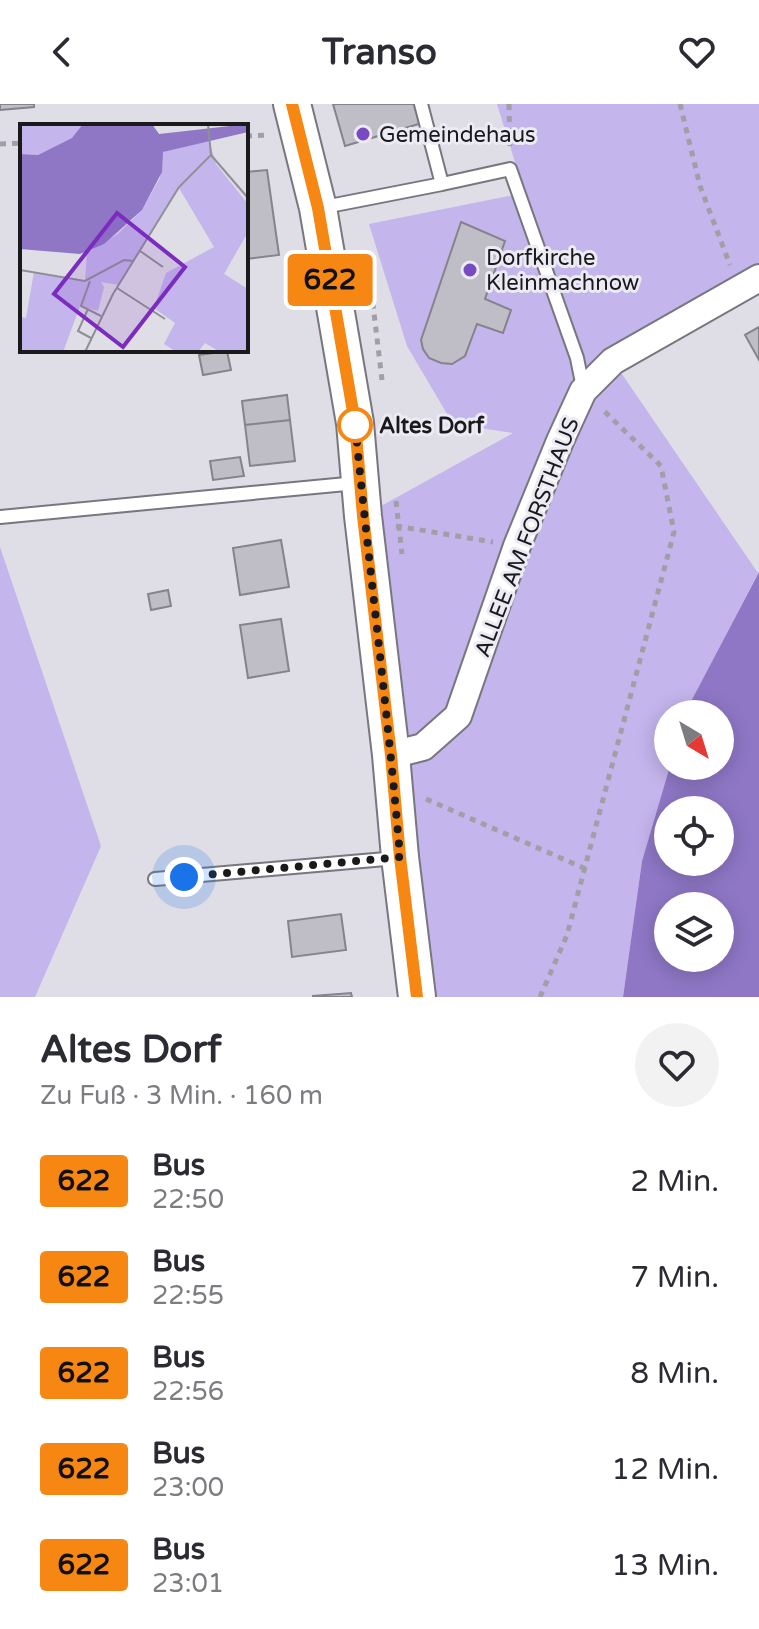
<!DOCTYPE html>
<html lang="de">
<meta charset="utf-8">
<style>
body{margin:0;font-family:"Varela Round",sans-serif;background:#f2f2f3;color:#2b2b33;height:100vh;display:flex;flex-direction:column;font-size:30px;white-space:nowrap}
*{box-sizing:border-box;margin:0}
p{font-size:26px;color:#7c7c81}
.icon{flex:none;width:44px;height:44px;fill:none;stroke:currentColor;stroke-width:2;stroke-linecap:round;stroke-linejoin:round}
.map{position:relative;height:893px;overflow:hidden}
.side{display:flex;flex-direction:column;background:#fff;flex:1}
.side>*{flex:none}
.badge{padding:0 16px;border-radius:6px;font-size:28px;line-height:52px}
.needle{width:52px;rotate:142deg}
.fabs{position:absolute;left:654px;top:596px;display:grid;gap:16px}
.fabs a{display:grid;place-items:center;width:80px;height:80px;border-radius:50%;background:#fff;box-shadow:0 4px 20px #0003;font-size:40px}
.you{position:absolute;width:40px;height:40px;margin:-20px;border:6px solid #fff;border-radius:50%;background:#1a73e8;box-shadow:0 0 0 12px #1a73e833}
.map>.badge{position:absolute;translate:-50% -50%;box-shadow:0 0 0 4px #fff}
.round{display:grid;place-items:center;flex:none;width:84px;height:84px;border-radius:42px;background:#f2f2f3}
.headline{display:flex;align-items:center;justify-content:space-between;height:136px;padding:0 40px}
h1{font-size:38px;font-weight:700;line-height:60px}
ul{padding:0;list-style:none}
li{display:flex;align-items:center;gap:24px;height:96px;padding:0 40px}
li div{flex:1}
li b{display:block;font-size:30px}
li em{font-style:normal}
li .badge{min-width:88px;font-weight:700;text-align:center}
header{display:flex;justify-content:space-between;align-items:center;height:104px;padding:0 40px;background:#fff;font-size:36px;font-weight:700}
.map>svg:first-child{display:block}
</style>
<header><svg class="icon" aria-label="back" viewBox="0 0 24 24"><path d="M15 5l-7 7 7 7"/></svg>Transo<svg class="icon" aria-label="heart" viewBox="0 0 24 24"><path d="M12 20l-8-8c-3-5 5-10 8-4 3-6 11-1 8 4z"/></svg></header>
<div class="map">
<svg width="759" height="893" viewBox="0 0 759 893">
<rect width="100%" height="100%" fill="#dfdde6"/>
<path fill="#c4b5ec" d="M 497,0 L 759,0 L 759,174 L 613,257 L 758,469 L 685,610 L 668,610 L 668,662 L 670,662 L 642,757 L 623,893 L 417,893 L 363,412 L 513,329 L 453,320 L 407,242 L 369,120 L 519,90 L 515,58 Z
M 0,443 L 101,742 L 35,893 L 0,893 Z"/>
<path fill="#8f77c6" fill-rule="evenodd" d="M 759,468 L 759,893 L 623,893 L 642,757 L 670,662 L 720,662 L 720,610 L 685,609 ZM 668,706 L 720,706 L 720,758 L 668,758 ZM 668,802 L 720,802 L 720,854 L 668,854 Z"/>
<path fill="#bfbdc5" stroke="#85838b" stroke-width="2" d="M 0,0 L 34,0 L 34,3 L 0,6 Z
M 333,0 L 416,0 L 422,19 L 345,42 Z
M 267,66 L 279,151 L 246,155 L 246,68 Z
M 461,118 L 505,137 L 485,195 L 511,206 L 503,229 L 477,220 L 465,252 L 452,260 L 441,259 L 429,254 L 423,245 L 421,236 Z
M 759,223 L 759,256 L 745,231 Z
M 227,247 L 231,266 L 203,271 L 199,251 Z
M 287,291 L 290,316 L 245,321 L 242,297 Z
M 290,316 L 295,357 L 250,362 L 245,321 Z
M 240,353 L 244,372 L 213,376 L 210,357 Z
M 281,436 L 289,483 L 240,491 L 233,444 Z
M 168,486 L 171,502 L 151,506 L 148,490 Z
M 281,515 L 289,567 L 248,574 L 240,521 Z
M 341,810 L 346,846 L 292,853 L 288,817 Z
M 351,889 L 352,893 L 313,893 L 313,892 Z"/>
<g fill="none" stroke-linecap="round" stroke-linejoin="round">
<g stroke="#78767e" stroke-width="16">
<path id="lane" d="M 421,0 L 442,80
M 319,104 L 442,80 L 510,65 L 577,254 L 583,284
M 0,413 L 357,379
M 155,775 L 397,754"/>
</g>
<g stroke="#78767e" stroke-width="30">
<path id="street" d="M 391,651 L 423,643 L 458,612 L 517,442 L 560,337 L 583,287 L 613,257 L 759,174"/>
</g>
<g stroke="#78767e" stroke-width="40">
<path id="secondary" d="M 292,0 L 318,104 L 355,319 L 363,412 L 391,651 L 400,753 L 417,893"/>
</g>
<path stroke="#a19fa6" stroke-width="5" stroke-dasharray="6 6" stroke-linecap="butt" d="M 509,0 L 510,47
M 680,0 L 700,82 L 730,161
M 246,32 L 269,31
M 0,40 L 22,39
M 360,153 L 370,176 L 382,276
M 396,397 L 402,450
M 396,422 L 493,438
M 426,695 L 586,765
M 540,893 L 567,831 L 674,428 L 661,362 L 601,304"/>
<use href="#lane" stroke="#fff" stroke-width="12"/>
<use href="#street" stroke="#fff" stroke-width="26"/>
<use href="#secondary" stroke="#fff" stroke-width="36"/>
</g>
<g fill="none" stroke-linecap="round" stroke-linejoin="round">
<g stroke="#fff" stroke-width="18">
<path id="line" d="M 292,0 L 318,104 L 355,319 L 363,412 L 391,651 L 400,753 L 417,893"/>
</g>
<use href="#line" stroke="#f68712" stroke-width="12"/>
<path stroke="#1a1a1d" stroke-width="8" stroke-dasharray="0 14.4" d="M 184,773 L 400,753 C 388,608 369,464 355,319 L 355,321"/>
</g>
<g fill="#784ac3" stroke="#eceaf3" stroke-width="3">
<circle cx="363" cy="30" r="8"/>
<circle cx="470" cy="166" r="8"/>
</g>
<circle fill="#fff" stroke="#f68712" stroke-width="4" cx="355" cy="321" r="16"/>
<g text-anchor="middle" stroke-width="6" stroke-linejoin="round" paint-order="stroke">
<g font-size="22" fill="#1a1a1d" stroke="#eceaf3" text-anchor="start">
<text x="379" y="38">Gemeindehaus</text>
<text x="486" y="161">Dorfkirche<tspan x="486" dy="25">Kleinmachnow</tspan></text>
</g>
<g font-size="22" font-weight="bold" fill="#1a1a1d" stroke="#eceaf3" text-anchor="start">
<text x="379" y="329">Altes Dorf</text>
</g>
<g font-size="22" fill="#1a1a1d" stroke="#eceaf3">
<text transform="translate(526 433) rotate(-69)" y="8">ALLEE AM FORSTHAUS</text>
</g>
</g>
<g transform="translate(20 20)">
<rect width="228" height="228" fill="#dfdde6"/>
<path d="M 0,0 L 63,0 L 53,14 L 18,31 L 0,30 ZM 189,16 L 196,40 L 228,80 L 228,108 L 204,150 L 228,165 L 228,228 L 200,228 L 185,219 L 178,228 L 157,228 L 144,220 L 155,199 L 134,184 L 146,149 L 194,123 L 159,64 L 99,161 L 81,158 L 84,163 L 78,187 L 60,182 L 43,228 L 0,228 L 0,193 L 6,194 L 14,148 L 65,157 L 67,128 L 98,110 L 122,86 L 140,54 L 142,28 Z" fill="#c4b5ec"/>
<path d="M 63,0 L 132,0 L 139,10 L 228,0 L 228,8 L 143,28 L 142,48 L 122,86 L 84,120 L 60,130 L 0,125 L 0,30 L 18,31 L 52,14 Z" fill="#8f77c6"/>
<path fill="none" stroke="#908f96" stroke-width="2" d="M 191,31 L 228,74M 120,127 L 143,143M 0,146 L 65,157 L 104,136 L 113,137M 70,157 L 61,182 L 81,192M 97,164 L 145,195M 68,185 L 58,207 L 71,214M 65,228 L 93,170 L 159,63 L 191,31 L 188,0"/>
<path fill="#7b2cbf" fill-opacity="0.15" stroke="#7b2cbf" stroke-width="4" d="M 97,89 L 165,143 L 103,223 L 34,170 Z"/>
<rect width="228" height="228" fill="none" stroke="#1a1a1d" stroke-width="4"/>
</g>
</svg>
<div class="fabs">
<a><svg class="needle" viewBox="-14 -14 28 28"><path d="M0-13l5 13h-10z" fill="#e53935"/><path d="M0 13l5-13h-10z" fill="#7c7c81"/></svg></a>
<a><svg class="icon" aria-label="locate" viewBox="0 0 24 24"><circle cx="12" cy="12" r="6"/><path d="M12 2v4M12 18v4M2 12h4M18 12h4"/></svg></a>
<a><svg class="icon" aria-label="layers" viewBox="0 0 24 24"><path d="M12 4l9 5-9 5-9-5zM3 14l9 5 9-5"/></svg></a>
</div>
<div class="you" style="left:184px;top:773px"></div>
<b class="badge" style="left:330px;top:176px;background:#f68712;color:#111">622</b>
</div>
<section class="side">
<div class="headline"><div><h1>Altes Dorf</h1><p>Zu Fuß · 3 Min. · 160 m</p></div><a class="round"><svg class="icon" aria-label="heart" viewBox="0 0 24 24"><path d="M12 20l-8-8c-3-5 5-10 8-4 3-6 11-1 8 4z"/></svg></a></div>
<ul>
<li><span class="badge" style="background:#f68712;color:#111">622</span><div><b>Bus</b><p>22:50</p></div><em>2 Min.</em></li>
<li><span class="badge" style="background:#f68712;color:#111">622</span><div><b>Bus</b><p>22:55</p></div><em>7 Min.</em></li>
<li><span class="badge" style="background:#f68712;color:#111">622</span><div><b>Bus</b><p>22:56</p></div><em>8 Min.</em></li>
<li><span class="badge" style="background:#f68712;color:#111">622</span><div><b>Bus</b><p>23:00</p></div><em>12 Min.</em></li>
<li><span class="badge" style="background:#f68712;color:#111">622</span><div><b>Bus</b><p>23:01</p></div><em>13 Min.</em></li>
</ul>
</section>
